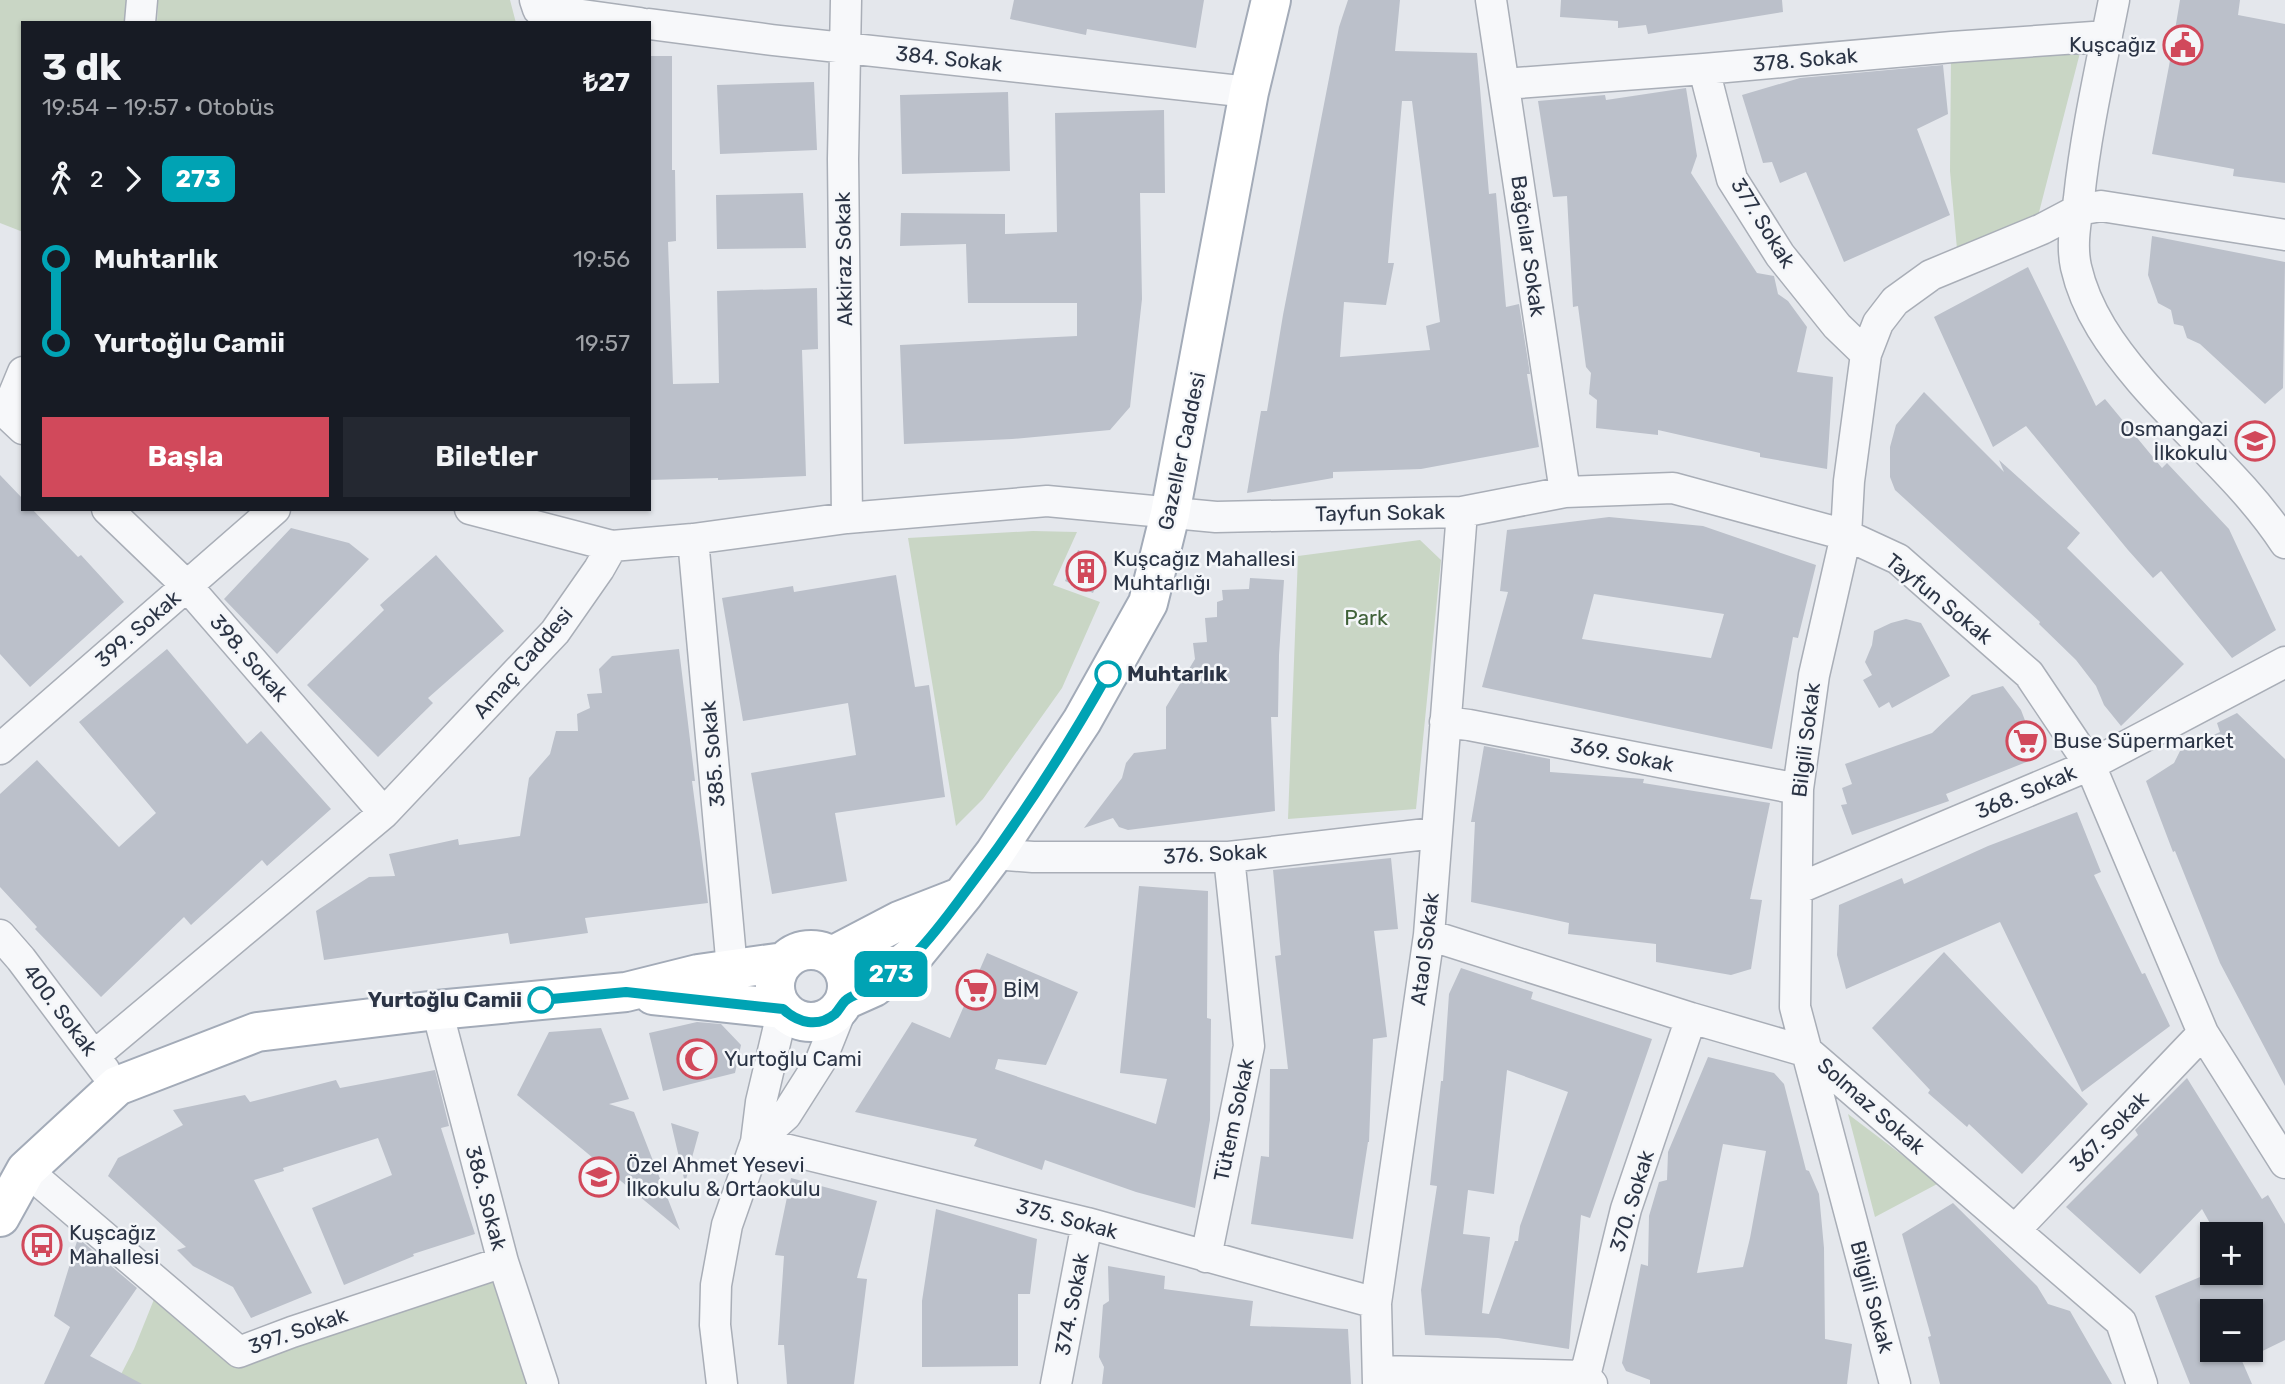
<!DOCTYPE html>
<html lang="tr">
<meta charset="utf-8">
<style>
body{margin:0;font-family:Rubik,sans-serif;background:#242831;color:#f1f3f6;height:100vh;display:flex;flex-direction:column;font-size:26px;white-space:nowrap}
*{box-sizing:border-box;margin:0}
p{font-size:23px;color:#9ea1a6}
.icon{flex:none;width:38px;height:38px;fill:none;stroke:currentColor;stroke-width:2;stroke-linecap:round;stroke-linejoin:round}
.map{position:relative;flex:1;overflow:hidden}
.details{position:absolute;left:21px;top:21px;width:630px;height:490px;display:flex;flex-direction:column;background:#171b24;border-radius:0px;box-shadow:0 2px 5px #0004}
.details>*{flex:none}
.badge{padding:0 14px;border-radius:10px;font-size:24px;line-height:46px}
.buttons{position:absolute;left:2200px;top:1222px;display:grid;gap:14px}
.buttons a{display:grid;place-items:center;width:63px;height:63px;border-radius:0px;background:#171b24;box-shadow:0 2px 5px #0004;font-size:35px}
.map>.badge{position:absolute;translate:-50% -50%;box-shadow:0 0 0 4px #fff}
.legs{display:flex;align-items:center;gap:10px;height:77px;padding:0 21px;font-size:23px}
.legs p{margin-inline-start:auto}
.overview{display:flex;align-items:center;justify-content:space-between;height:119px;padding:0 21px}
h1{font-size:38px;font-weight:700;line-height:52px}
.button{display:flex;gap:14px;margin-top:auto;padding:14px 21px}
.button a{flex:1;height:80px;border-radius:0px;background:#d1495b;color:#fff;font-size:28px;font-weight:700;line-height:80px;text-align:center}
.button a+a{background:#242831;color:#f1f3f6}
ul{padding:0 21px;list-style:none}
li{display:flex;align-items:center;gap:24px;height:84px;font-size:26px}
li i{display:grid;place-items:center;width:10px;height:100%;margin:0 9px;background:currentColor}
li i::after{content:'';width:18px;height:18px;margin:-9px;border:5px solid;border-radius:50%;background:#171b24}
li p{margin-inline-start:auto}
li:first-child i{background:linear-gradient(#0000 50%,currentColor 0)}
li:last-child i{background:linear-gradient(currentColor 50%,#0000 0)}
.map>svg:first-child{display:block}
</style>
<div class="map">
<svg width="2285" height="1384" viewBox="0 0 2285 1384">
<rect width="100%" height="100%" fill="#e4e7ec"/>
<path fill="#c9d6c5" d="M 0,0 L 128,0 L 125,23 L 23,23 L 23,232 L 0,223 Z
M 158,0 L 510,0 L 516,23 L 157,23 Z
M 2082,45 L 2036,224 L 1957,249 L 1950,171 L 1951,54 Z
M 1033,531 L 1077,532 L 1053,585 L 1100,602 L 1062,688 L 983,799 L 956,826 L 908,538 Z
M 1420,540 L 1441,560 L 1416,809 L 1288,819 L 1298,556 Z
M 1848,1114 L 1939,1183 L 1875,1217 Z
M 500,1274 L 532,1384 L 116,1384 L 134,1349 L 159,1287 L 239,1361 Z"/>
<path fill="#bbc0ca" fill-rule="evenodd" d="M 1014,0 L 1204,0 L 1196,48 L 1087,29 L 1086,35 L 1010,19 Z
M 1348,0 L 1400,0 L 1395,51 L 1477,53 L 1489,194 L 1496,193 L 1506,307 L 1519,304 L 1530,374 L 1527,374 L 1539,447 L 1421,469 L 1333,472 L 1333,478 L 1247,493 L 1261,411 L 1267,411 L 1283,315 L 1339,27 ZM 1402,101 L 1412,101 L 1440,322 L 1426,326 L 1430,350 L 1340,357 L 1344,302 L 1386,305 L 1394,263 L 1388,263 Z
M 1561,0 L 1782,0 L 1783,12 L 1648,34 L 1646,25 L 1618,28 L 1618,21 L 1560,17 Z
M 2180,0 L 2240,0 L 2238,15 L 2285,24 L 2285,183 L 2233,176 L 2234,169 L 2152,154 L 2169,66 Z
M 649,56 L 672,56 L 672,170 L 675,170 L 676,241 L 668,242 L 673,384 L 719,383 L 717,291 L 817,288 L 818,349 L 802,350 L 806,476 L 718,480 L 718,478 L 649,480 Z
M 1943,65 L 1948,114 L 1917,129 L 1950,215 L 1844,262 L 1806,172 L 1780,183 L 1772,162 L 1763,163 L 1742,95 L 1800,78 Z
M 814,82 L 817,150 L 720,154 L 717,85 Z
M 1686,88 L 1697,156 L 1691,173 L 1757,273 L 1774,276 L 1778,294 L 1788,301 L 1807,327 L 1797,372 L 1833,377 L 1827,469 L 1760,457 L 1760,453 L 1658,430 L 1658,435 L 1596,428 L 1597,400 L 1589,394 L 1591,373 L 1586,367 L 1578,306 L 1573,307 L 1567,196 L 1553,197 L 1538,101 L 1605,95 L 1606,100 Z
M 1008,92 L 1010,171 L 902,174 L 900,95 Z
M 1164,110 L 1165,193 L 1140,193 L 1142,299 L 1130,407 L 1110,430 L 1012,439 L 904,444 L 900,345 L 1077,336 L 1077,303 L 968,303 L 966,244 L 900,246 L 901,213 L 1005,214 L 1005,234 L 1057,232 L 1055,113 Z
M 803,193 L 806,248 L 717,249 L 716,195 Z
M 2152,236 L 2285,262 L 2283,388 L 2265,404 L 2200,344 L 2187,338 L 2183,326 L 2174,324 L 2171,310 L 2158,303 L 2148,275 Z
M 2028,267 L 2096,406 L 2105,399 L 2162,468 L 2167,463 L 2229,529 L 2276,630 L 2232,658 L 2161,571 L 2153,578 L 2128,550 L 2026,426 L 1993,447 L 1934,317 Z
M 1924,392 L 2004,472 L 1999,460 L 2080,533 L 2067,548 L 2184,664 L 2121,726 L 2104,705 L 2096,686 L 2076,660 L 2039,624 L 2040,622 L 1895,490 L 1890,477 L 1890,447 L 1896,425 Z
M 0,475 L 23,499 L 23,509 L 32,509 L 78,557 L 81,555 L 124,602 L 30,687 L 0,654 Z
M 1609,517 L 1703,526 L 1816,565 L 1798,638 L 1793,637 L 1772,749 L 1482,687 L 1508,592 L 1500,591 L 1507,530 ZM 1594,594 L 1724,614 L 1711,658 L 1582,639 Z
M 291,528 L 349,543 L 369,559 L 277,654 L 224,599 Z
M 1078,550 L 1106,562 L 1093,593 L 1065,581 Z
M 436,555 L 504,631 L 428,698 L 433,703 L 378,757 L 307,685 L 384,610 L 380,605 Z
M 896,575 L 915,687 L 929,685 L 945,797 L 835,813 L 847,881 L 772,894 L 751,773 L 856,755 L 848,703 L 743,721 L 722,598 L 793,586 L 794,592 Z
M 1250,578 L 1284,580 L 1279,655 L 1278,717 L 1271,717 L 1275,811 L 1128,830 L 1119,827 L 1113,818 L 1084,828 L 1122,778 L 1126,763 L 1134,753 L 1166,749 L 1166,707 L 1195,659 L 1193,643 L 1207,642 L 1205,618 L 1217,617 L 1217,602 L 1223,600 L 1222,590 L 1249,589 Z
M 1906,619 L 1921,623 L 1950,676 L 1892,708 L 1889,702 L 1879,708 L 1863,680 L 1872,675 L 1865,662 L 1872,645 L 1874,631 L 1891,623 Z
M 167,649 L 247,744 L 261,731 L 331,809 L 267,866 L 262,860 L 191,925 L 184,917 L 101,997 L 35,929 L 37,927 L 0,887 L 0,794 L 37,760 L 119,847 L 156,813 L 79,722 Z
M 679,649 L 695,781 L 692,781 L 708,903 L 585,918 L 588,933 L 510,944 L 508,933 L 324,960 L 316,911 L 369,877 L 395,876 L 389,854 L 458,839 L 459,845 L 520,836 L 529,778 L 550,754 L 556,731 L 578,731 L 577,714 L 590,708 L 587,694 L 602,693 L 599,669 L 612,656 Z
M 2003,686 L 2021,710 L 2039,757 L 1946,794 L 1949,801 L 1852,835 L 1841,805 L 1847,804 L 1842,788 L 1852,784 L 1845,764 L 1932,733 L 1972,695 Z
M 2237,713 L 2285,759 L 2285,1086 L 2220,963 L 2175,851 L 2173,852 L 2146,781 L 2174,763 L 2180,751 L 2220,732 L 2217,723 Z
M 1484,746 L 1550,759 L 1550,772 L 1644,779 L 1643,783 L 1770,803 L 1750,899 L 1762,900 L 1751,969 L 1731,975 L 1656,962 L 1656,944 L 1568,934 L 1569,923 L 1471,902 L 1475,822 L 1471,822 Z
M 2077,812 L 2101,872 L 2094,875 L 2142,974 L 2145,973 L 2170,1026 L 2082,1092 L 2000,922 L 1846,989 L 1837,955 L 1839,905 L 1902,878 L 1904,884 L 1988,846 Z
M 1391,858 L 1398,929 L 1374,931 L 1387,1037 L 1373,1039 L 1369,1142 L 1368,1142 L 1353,1239 L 1251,1224 L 1261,1156 L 1269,1157 L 1270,1069 L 1288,1069 L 1275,956 L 1281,955 L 1273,870 Z
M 1139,886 L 1208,891 L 1207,1018 L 1211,1019 L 1210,1120 L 1195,1208 L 1136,1192 L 1045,1160 L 1042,1170 L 974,1146 L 977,1139 L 855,1112 L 912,1022 L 950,1038 L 987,953 L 1078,992 L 1046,1065 L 998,1059 L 995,1069 L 1156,1124 L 1167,1079 L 1120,1073 Z
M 1944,952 L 2088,1104 L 2022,1174 L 1969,1124 L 1967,1127 L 1928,1093 L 1930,1090 L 1872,1028 Z
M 1461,968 L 1533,992 L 1531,999 L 1652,1039 L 1590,1218 L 1581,1215 L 1569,1349 L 1498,1338 L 1425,1335 L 1421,1290 L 1437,1186 L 1430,1185 L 1441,1081 L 1443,1081 L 1449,994 ZM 1507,1070 L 1568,1092 L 1520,1226 L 1518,1241 L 1515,1241 L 1489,1314 L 1482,1313 L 1490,1237 L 1463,1234 L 1468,1190 L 1494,1194 Z
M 697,1022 L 721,1024 L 741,1045 L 735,1073 L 663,1091 L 649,1033 Z
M 601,1028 L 629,1099 L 609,1104 L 634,1112 L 680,1230 L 517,1095 L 549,1032 Z
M 1708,1057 L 1774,1073 L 1784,1084 L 1806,1170 L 1809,1171 L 1819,1194 L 1824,1248 L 1825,1339 L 1852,1344 L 1847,1384 L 1650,1384 L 1650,1380 L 1626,1371 L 1622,1363 L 1641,1264 L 1648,1266 L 1649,1216 L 1659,1182 L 1667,1180 L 1668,1152 ZM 1723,1144 L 1766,1151 L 1750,1238 L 1743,1267 L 1697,1273 Z
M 435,1070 L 449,1126 L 441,1128 L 475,1234 L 413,1254 L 414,1256 L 344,1285 L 312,1208 L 392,1175 L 378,1138 L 283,1168 L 284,1171 L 254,1180 L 312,1293 L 251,1318 L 233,1287 L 193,1266 L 177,1250 L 186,1247 L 108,1176 L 118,1158 L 183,1125 L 173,1110 L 245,1095 L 250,1102 L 336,1080 L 340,1088 Z
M 2187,1078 L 2262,1199 L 2268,1195 L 2285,1224 L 2285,1340 L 2242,1361 L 2252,1384 L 2190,1384 L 2155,1296 L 2212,1272 L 2250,1272 L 2250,1234 L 2216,1234 L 2202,1209 L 2140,1274 L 2066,1207 L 2138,1135 L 2135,1130 ZM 2212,1311 L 2250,1311 L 2250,1349 L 2212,1349 Z
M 671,1123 L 699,1132 L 685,1183 Z
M 791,1178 L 877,1201 L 857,1278 L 867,1279 L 854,1384 L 787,1384 L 784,1345 L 778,1345 L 784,1256 L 775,1255 Z
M 1953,1203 L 2037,1286 L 2048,1304 L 2070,1311 L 2112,1384 L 1940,1384 L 1928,1337 L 1931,1336 L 1902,1234 Z
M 936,1209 L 1037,1239 L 1030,1294 L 1018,1294 L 1018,1366 L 922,1367 L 922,1301 Z
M 78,1238 L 137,1288 L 90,1356 L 142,1384 L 44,1384 L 70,1327 L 54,1316 Z
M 1108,1266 L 1165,1276 L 1164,1289 L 1253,1301 L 1250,1326 L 1348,1329 L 1351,1384 L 1102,1384 L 1104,1367 L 1099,1357 L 1103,1305 L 1109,1301 Z"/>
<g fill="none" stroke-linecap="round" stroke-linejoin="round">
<g stroke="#a9aeb7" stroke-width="33">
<path id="minor" d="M 535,0 L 538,9 L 640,23
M 846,0 L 843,159 L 847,518
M 1491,0 L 1565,492
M 2114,0 C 2101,66 2086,131 2079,198 C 2076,221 2071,244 2076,267 C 2086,311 2112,347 2141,381 C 2188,436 2245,482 2285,543
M 140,23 L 142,0
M 649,24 L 772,40 L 1249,92
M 1704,69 L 1732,179 L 1780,255 L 1837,326 L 1866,354
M 1504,84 L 1704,69 L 1952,47 L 2107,36
M 23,372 L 6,413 L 23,429
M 107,509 L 187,586 L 384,813
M 470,509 L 612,546 L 693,539 L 847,518 L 1047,501 L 1216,517 L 1462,512 L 1565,492 L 1673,488 L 1846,535 L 1898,559 L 2029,674 L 2090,765 L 2203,1033 L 2285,1163
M 693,539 L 732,969
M 1445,722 L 1469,725 L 1798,789
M 0,749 L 275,509
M 994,854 L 1033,857 L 1229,857 L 1435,833
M 1797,889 L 2090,765 L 2285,662
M 0,935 L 21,959 L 105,1071
M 1429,935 L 1691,1018 L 1808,1052 L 2121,1322 L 2142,1384
M 437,1010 L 503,1262 L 543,1384
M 94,1056 L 384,813 L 555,632 L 599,569 L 612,546
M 756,1142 L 1087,1223 L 1376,1303
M 756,1142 L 786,1115 L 821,1060 L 845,1000
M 26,1170 L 239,1352 L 292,1332 L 503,1262
M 2015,1230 L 2203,1033
M 1206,1257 L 1249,1046 L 1229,857
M 1378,1371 L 1585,1376
M 722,1384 L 715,1325 L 716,1285 L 727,1225 L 756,1142 L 761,1102 L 783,1009
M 1056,1384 L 1087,1223
M 1378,1384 L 1376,1303 L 1429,935 L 1462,512
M 1592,1384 L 1585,1376 L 1626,1209 L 1691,1018
M 1895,1384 L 1795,1007 L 1798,789 L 1814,675 L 1846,535 L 1849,481 L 1866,354 L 1878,323 L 1895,301 L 1931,275 L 2042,229 L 2078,210 L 2101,206 L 2285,235"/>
</g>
<g stroke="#a3abb8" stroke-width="42">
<path id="major" d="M775 986a36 36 0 1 1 72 0a36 36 0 1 1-72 0Z
M 832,956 L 899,921 L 958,898
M 653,995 L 783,1009
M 845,1000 L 874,987 L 915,954 L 963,895 L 994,854 L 1082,721 L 1148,603 L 1170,514 L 1249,92 L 1271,0
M 0,1217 L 26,1170 L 117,1086 L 257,1032 L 437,1010 L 626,992 L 698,974 L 784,962"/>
</g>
<use href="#minor" stroke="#f7f8fa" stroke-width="30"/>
<use href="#major" stroke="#fff" stroke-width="38"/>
</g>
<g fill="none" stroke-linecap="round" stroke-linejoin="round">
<g stroke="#fff" stroke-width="16">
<path id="line-1" d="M 541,1000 L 626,992 L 783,1009 C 798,1023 818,1028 835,1014 C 839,1010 841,1005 845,1001 C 852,994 865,993 874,987 C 888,979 903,966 915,954 C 937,932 956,904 975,879 C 1024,814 1068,745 1108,674"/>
</g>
<use href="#line-1" stroke="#00a3b4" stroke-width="10"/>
</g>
<defs>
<g id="civic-ring" transform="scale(2.0125)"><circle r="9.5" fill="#f4f6f9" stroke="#d1495b" stroke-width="1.5"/><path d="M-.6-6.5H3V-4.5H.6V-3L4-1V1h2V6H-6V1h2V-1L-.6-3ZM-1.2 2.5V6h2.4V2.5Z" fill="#d1495b"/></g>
<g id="school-ring" transform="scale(2.0125)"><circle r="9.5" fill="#f4f6f9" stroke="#d1495b" stroke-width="1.5"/><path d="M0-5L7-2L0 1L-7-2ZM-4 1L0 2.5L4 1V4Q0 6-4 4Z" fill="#d1495b"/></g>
<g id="building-ring" transform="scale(2.0125)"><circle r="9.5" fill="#f4f6f9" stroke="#d1495b" stroke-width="1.5"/><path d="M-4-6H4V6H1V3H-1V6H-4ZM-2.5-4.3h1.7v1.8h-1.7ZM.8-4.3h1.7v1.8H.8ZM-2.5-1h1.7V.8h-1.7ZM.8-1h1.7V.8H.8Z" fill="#d1495b"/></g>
<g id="supermarket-ring" transform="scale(2.0125)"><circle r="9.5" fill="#f4f6f9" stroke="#d1495b" stroke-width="1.5"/><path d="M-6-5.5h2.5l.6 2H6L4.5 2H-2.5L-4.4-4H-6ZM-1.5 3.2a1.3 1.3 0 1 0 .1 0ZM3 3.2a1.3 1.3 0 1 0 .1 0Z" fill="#d1495b"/></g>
<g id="mosque-ring" transform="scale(2.0125)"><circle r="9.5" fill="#f4f6f9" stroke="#d1495b" stroke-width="1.5"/><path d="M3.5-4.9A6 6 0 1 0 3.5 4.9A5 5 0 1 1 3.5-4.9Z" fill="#d1495b"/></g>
<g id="bus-ring" transform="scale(2.0125)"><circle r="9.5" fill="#f4f6f9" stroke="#d1495b" stroke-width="1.5"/><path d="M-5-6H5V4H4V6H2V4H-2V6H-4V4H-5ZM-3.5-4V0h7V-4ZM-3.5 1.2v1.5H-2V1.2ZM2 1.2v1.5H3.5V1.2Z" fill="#d1495b"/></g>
</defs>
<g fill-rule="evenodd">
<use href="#civic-ring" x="2183" y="45"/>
<use href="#school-ring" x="2255" y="441"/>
<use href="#building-ring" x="1086" y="571"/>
<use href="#supermarket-ring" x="2026" y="741"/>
<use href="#supermarket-ring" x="976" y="990"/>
<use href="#mosque-ring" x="697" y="1059"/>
<use href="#school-ring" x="599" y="1177"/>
<use href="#bus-ring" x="42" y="1245"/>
</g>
<g fill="#fff" stroke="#00a3b4" stroke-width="3.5">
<circle cx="1108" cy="674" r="12"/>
<circle cx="541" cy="1000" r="12"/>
</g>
<g text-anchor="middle" stroke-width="5" stroke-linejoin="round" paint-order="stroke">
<g font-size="21" fill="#2b3445" stroke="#f4f6f9" text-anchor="start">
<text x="2156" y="52" text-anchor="end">Kuşcağız</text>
<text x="2228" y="436" text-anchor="end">Osmangazi<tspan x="2228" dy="24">İlkokulu</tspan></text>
<text x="1113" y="566">Kuşcağız Mahallesi<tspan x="1113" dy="24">Muhtarlığı</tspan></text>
<text x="2053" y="748">Buse Süpermarket</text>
<text x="1003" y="997">BİM</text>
<text x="724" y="1066">Yurtoğlu Cami</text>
<text x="626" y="1172">Özel Ahmet Yesevi<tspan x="626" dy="24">İlkokulu &amp; Ortaokulu</tspan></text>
<text x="69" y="1240">Kuşcağız<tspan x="69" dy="24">Mahallesi</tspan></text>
</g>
<g font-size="21" fill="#2b3445" stroke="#f4f6f9">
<text transform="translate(949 59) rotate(6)" y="7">384. Sokak</text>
<text transform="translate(1805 60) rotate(-5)" y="7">378. Sokak</text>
<text transform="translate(1763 223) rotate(58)" y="7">377. Sokak</text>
<text transform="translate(1528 246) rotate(82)" y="7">Bağcılar Sokak</text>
<text transform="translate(844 259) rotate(-91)" y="7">Akkiraz Sokak</text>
<text transform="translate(1182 451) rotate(-78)" y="7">Gazeller Caddesi</text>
<text transform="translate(1380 513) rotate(-1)" y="7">Tayfun Sokak</text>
<text transform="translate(1939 599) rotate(39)" y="7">Tayfun Sokak</text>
<text transform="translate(138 629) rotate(-41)" y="7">399. Sokak</text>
<text transform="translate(249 658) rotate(49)" y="7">398. Sokak</text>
<text transform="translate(523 663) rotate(-49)" y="7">Amaç Caddesi</text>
<text transform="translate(1806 740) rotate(-83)" y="7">Bilgili Sokak</text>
<text transform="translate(713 754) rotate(-95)" y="7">385. Sokak</text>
<text transform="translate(1622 755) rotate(11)" y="7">369. Sokak</text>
<text transform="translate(2026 792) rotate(-23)" y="7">368. Sokak</text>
<text transform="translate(1215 854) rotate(-3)" y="7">376. Sokak</text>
<text transform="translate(1425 949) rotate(-83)" y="7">Ataol Sokak</text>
<text transform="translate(60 1010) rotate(53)" y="7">400. Sokak</text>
<text transform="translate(1871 1106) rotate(41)" y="7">Solmaz Sokak</text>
<text transform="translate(1234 1120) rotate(-78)" y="7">Tütem Sokak</text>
<text transform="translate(2109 1132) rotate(-46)" y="7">367. Sokak</text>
<text transform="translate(486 1198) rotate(75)" y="7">386. Sokak</text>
<text transform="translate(1632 1201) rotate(-73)" y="7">370. Sokak</text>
<text transform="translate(1067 1219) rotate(15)" y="7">375. Sokak</text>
<text transform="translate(1872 1297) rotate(75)" y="7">Bilgili Sokak</text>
<text transform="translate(1072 1304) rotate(-79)" y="7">374. Sokak</text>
<text transform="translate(298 1331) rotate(-19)" y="7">397. Sokak</text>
</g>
<g font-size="21" fill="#3f6138" stroke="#f4f6f9">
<text x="1366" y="625">Park</text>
</g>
<g font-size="21" font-weight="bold" fill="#2b3445" stroke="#f4f6f9" text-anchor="start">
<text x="1127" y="681">Muhtarlık</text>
<text x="522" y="1007" text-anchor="end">Yurtoğlu Camii</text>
</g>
</g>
</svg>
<div class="buttons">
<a>+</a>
<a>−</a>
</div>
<b class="badge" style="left:891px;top:974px;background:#00a3b4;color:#fff">273</b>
<section class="details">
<div class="overview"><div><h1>3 dk</h1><p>19:54 – 19:57 · Otobüs</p></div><b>₺27</b></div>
<div class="legs"><svg class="icon" aria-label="walk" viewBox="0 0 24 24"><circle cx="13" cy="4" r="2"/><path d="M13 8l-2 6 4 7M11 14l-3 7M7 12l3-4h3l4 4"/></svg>2<svg class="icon" aria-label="forward" viewBox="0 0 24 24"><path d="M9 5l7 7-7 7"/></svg><b class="badge" style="background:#00a3b4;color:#fff">273</b></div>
<ul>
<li><i style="color:#00a3b4"></i><b>Muhtarlık</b><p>19:56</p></li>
<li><i style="color:#00a3b4"></i><b>Yurtoğlu Camii</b><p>19:57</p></li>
</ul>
<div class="button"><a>Başla</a><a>Biletler</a></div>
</section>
</div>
